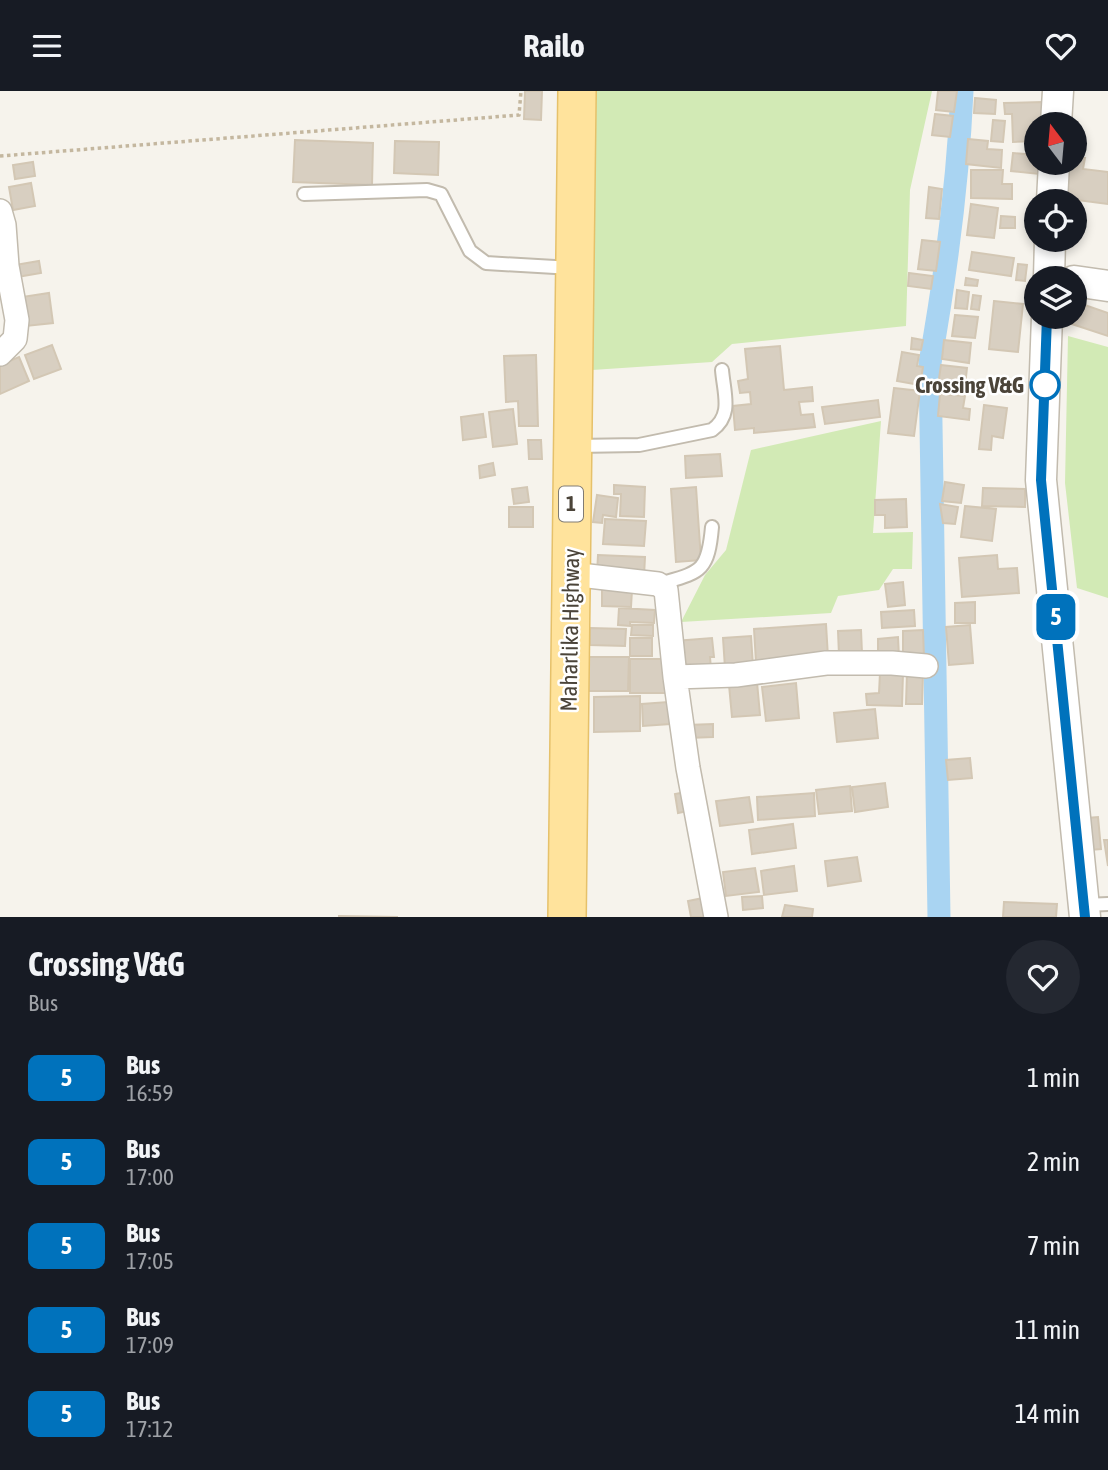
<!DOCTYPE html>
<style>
body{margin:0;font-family:"Asap Condensed",sans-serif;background:#242831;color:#f1f3f6;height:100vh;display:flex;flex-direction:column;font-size:26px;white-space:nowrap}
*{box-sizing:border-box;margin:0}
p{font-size:23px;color:#9ea1a6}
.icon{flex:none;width:38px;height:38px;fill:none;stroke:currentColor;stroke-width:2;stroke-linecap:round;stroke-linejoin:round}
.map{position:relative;height:826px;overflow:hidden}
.sheet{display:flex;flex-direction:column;background:#171b24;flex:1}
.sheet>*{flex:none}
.badge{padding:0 14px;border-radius:10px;font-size:24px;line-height:46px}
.needle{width:46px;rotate:344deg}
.fabs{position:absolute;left:1024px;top:21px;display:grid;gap:14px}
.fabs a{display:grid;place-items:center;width:63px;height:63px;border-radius:50%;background:#171b24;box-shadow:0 4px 10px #0003;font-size:35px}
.map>.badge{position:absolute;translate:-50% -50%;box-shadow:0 0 0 4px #fff}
.round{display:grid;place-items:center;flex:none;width:74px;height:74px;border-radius:37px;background:#242831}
.summary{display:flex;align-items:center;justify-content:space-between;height:119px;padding:0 28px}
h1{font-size:33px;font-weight:700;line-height:52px}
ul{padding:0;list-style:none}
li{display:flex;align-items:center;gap:21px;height:84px;padding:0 28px}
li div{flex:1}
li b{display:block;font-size:26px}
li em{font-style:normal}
li .badge{min-width:77px;font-weight:700;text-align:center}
header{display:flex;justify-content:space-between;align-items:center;height:91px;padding:0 28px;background:#171b24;font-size:32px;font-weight:700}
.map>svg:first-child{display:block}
</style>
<header><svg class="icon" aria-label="menu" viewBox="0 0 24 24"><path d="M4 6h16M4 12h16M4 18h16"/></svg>Railo<svg class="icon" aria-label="heart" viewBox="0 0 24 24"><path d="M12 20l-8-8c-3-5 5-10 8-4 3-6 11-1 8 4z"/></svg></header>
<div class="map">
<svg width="1108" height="826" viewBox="0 0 1108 826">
<rect width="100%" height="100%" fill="#f6f3ec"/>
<path fill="#d2eab5" d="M 594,0 L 932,0 L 910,99 L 906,235 L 732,253 L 712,271 L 592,279 Z
M 1068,245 L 1108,256 L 1108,507 L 1077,497 L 1065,392 Z
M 881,330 L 873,442 L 913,441 L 912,478 L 893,478 L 879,499 L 838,505 L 831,522 L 681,531 L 705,484 L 726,459 L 751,359 Z"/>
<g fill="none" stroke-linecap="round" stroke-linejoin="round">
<path stroke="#a9d4f2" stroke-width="23" d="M 939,826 L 930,272 C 946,182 958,92 962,0"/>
</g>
<path fill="#d8cfc1" stroke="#d3c7b4" stroke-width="2" d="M 525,0 L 542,0 L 541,29 L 524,28 Z
M 938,0 L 957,0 L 954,21 L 936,19 Z
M 975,7 L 996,9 L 995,23 L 974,22 Z
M 1042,11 L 1043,33 L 1036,33 L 1036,50 L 1013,51 L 1012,23 L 1005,23 L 1004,12 Z
M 935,23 L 953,25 L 950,46 L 932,44 Z
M 993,29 L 1005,30 L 1003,51 L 991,50 Z
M 968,48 L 988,50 L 987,58 L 1002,59 L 1001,77 L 966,73 Z
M 295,49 L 373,52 L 372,94 L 293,91 Z
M 395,50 L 439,51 L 438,84 L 394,82 Z
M 1013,62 L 1036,64 L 1036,72 L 1040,72 L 1039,83 L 1011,80 Z
M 1074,66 L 1085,67 L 1083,78 L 1108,81 L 1108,113 L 1061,107 L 1066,72 L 1074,72 Z
M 33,71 L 35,85 L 15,88 L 13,74 Z
M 971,79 L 1003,79 L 1002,93 L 1012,93 L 1012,108 L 971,107 Z
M 31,92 L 35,115 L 13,119 L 9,96 Z
M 929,96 L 942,98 L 939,128 L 926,127 Z
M 971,113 L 998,117 L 994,147 L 967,144 Z
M 1001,125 L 1015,126 L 1015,137 L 1000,137 Z
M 922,149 L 940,151 L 936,180 L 918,178 Z
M 972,161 L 1014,167 L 1011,185 L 969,179 Z
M 39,170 L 41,182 L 17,186 L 15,174 Z
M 1018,173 L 1027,174 L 1025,190 L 1016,189 Z
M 909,182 L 933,185 L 931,198 L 908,195 Z
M 966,187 L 978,189 L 977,195 L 965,194 Z
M 957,199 L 969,201 L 967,218 L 955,217 Z
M 1026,199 L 1035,200 L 1034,208 L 1025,207 Z
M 49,202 L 53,232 L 26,235 L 22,206 Z
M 973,204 L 981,205 L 979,219 L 971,218 Z
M 994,210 L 1023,213 L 1018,261 L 989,258 Z
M 1079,212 L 1108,222 L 1108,245 L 1072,233 Z
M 955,224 L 978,226 L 975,247 L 952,245 Z
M 912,247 L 923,249 L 921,259 L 911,258 Z
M 944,249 L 971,252 L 969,272 L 942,268 Z
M 52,254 L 61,278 L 34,288 L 25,264 Z
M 780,255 L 784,299 L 812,296 L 813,310 L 799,311 L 801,324 L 813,323 L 815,336 L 754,342 L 754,337 L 735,339 L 733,315 L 751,313 L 750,301 L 740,302 L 738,290 L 748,288 L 745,258 Z
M 902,261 L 919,264 L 917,275 L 923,276 L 920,294 L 897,290 Z
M 536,264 L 538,335 L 519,335 L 518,310 L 506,311 L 504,265 Z
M 19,266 L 29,290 L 0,303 L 0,274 Z
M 941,274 L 967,277 L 964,304 L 937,301 Z
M 894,297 L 920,300 L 914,345 L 888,342 Z
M 940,303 L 965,305 L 963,317 L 970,318 L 969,329 L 938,325 Z
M 878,309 L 880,326 L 825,333 L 822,316 Z
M 984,314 L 1007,317 L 1003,347 L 992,345 L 991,359 L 979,358 Z
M 513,318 L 517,353 L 493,356 L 489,321 Z
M 483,323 L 486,346 L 463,349 L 461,326 Z
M 528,349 L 541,349 L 542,368 L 529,368 Z
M 720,363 L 722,385 L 686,387 L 685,365 Z
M 493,372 L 495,384 L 480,387 L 479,375 Z
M 945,391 L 964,394 L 961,412 L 942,410 Z
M 614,394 L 645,396 L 644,426 L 620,425 L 621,403 L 614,403 Z
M 527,396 L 529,411 L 514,413 L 512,398 Z
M 696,396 L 701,469 L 676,471 L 671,398 Z
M 983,397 L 1025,398 L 1025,416 L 982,415 Z
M 597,404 L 618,407 L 616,426 L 603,424 L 602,432 L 593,431 Z
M 906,408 L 907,436 L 885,437 L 885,424 L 875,424 L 875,409 Z
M 940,413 L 958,416 L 955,433 L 943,432 Z
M 965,415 L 996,418 L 992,450 L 961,446 Z
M 509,416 L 533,416 L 533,436 L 509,436 Z
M 605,428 L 646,430 L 644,455 L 603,453 Z
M 598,464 L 645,466 L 644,485 L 597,483 Z
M 997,464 L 998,478 L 1017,477 L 1019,502 L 962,506 L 959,467 Z
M 903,491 L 905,514 L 888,516 L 885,493 Z
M 602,498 L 632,499 L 631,516 L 602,515 Z
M 975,511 L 975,532 L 955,532 L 955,512 Z
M 619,517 L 655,519 L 654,532 L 630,531 L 630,535 L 618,534 Z
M 914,519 L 915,535 L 882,537 L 881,521 Z
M 826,533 L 828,566 L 756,571 L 754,538 Z
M 632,534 L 653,534 L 653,545 L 631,544 Z
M 970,534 L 973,572 L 949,574 L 946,536 Z
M 590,537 L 626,538 L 625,555 L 590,554 Z
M 861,539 L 862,562 L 839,564 L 838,540 Z
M 923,539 L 924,567 L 903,568 L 903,540 Z
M 751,545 L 753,575 L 725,577 L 723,547 Z
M 898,546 L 899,567 L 878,568 L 878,548 Z
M 630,547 L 652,547 L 652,565 L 630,565 Z
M 712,547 L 714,566 L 710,566 L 711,578 L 678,580 L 675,550 Z
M 588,566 L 629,566 L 628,600 L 588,600 Z
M 630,568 L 671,568 L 671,602 L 630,602 Z
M 907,581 L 923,581 L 922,613 L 906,613 Z
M 880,582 L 903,582 L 902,615 L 867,614 L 866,603 L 879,602 Z
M 757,591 L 760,624 L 732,626 L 729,594 Z
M 796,592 L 799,627 L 766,630 L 762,596 Z
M 640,605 L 640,640 L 594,641 L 594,606 Z
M 668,611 L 670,633 L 643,635 L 642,613 Z
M 875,618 L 878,647 L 837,651 L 834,622 Z
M 713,633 L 713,646 L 688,647 L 687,634 Z
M 970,667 L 972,687 L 948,689 L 946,669 Z
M 885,692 L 888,716 L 855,721 L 852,696 Z
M 850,695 L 852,720 L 819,723 L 816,699 Z
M 686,701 L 688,720 L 678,722 L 675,703 Z
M 814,702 L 815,725 L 758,729 L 757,706 Z
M 749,706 L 753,731 L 720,735 L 716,710 Z
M 1098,726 L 1101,758 L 1090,759 L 1087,727 Z
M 793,733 L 796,757 L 752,763 L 749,739 Z
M 1104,749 L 1108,749 L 1108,775 Z
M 857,766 L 861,790 L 828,795 L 825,770 Z
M 794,775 L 797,800 L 764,804 L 761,780 Z
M 755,777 L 759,801 L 726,805 L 723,781 Z
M 762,805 L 763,817 L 743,819 L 742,806 Z
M 703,807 L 707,826 L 691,826 L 688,810 Z
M 1004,811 L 1057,813 L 1056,826 L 1003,826 Z
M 785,814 L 813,818 L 812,826 L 782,826 Z
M 339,825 L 398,826 L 339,826 Z"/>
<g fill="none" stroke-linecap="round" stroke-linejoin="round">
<g stroke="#c2bbae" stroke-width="16">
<path id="service" d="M 304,103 L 427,99 L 441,103 L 470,160 L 486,172 L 572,177
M 576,355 L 639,354 L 712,339 C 733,324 724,303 722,279
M 659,493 C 700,481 708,482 712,436
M 1085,814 L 1108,813"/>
</g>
<g stroke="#c2bbae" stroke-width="26">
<path id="minor" d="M 0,120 L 4,134 L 7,175 L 17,229 L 15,248 L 0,263
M 571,483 L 658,493 L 666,499 L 675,586 L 688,677 L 716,826
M 675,586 L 736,584 L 826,572 L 892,572 L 926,575"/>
</g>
<g stroke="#c2bbae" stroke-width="33">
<path id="tertiary" d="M 1056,33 L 1058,0
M 1052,110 L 1054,72
M 1049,187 L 1050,149
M 1074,190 L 1108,195
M 1047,226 L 1041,389 L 1085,826"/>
</g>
<g stroke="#e6c16a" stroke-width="40">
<path id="primary" d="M 567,826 L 577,0"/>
</g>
<path stroke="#c4b79f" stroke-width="3.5" stroke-dasharray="3.5 3.5" stroke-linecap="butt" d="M 0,65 L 519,24 L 521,0"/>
<use href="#service" stroke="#fff" stroke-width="12"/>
<use href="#minor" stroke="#fff" stroke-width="23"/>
<use href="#tertiary" stroke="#fff" stroke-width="30"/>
<use href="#primary" stroke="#ffe39c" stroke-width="37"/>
</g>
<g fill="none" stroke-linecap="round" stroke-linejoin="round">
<g stroke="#fff" stroke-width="16">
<path id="line" d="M 1047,226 L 1041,389 L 1085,826"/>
</g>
<use href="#line" stroke="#0072bc" stroke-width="10"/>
</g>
<circle fill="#fff" stroke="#0072bc" stroke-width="3.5" cx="1045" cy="294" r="14"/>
<g text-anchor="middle" stroke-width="5" stroke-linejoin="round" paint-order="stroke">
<rect fill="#fff" stroke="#817c74" stroke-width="2" x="559" y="395.5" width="24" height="35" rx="5"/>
<g font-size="21" font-weight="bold" fill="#4b4439">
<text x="571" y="420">1</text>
</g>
<g font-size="23" font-weight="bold" fill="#4b4439" stroke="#fff" text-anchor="end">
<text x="1024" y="302">Crossing V&amp;G</text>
</g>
<g font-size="23" fill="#4b4439" stroke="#fff">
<text transform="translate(570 539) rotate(-89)" y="8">Maharlika Highway</text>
</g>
</g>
</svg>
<div class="fabs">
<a><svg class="needle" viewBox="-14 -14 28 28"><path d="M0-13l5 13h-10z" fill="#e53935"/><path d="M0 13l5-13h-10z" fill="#9ea1a6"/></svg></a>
<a><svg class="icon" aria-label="locate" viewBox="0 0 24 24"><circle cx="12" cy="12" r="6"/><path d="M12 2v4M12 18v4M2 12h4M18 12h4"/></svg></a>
<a><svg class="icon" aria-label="layers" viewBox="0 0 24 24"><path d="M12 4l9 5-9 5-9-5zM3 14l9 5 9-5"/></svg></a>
</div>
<b class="badge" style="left:1056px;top:526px;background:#0072bc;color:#fff">5</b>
</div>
<section class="sheet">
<div class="summary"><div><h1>Crossing V&amp;G</h1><p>Bus</p></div><a class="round"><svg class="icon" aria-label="heart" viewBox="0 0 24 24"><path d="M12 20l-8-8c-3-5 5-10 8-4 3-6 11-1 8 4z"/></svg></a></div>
<ul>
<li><span class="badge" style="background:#0072bc;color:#fff">5</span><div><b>Bus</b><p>16:59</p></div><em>1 min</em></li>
<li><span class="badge" style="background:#0072bc;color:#fff">5</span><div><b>Bus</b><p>17:00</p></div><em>2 min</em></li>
<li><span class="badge" style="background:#0072bc;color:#fff">5</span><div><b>Bus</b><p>17:05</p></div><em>7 min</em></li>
<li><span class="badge" style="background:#0072bc;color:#fff">5</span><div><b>Bus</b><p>17:09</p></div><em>11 min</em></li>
<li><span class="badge" style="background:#0072bc;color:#fff">5</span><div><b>Bus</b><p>17:12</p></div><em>14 min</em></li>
</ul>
</section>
